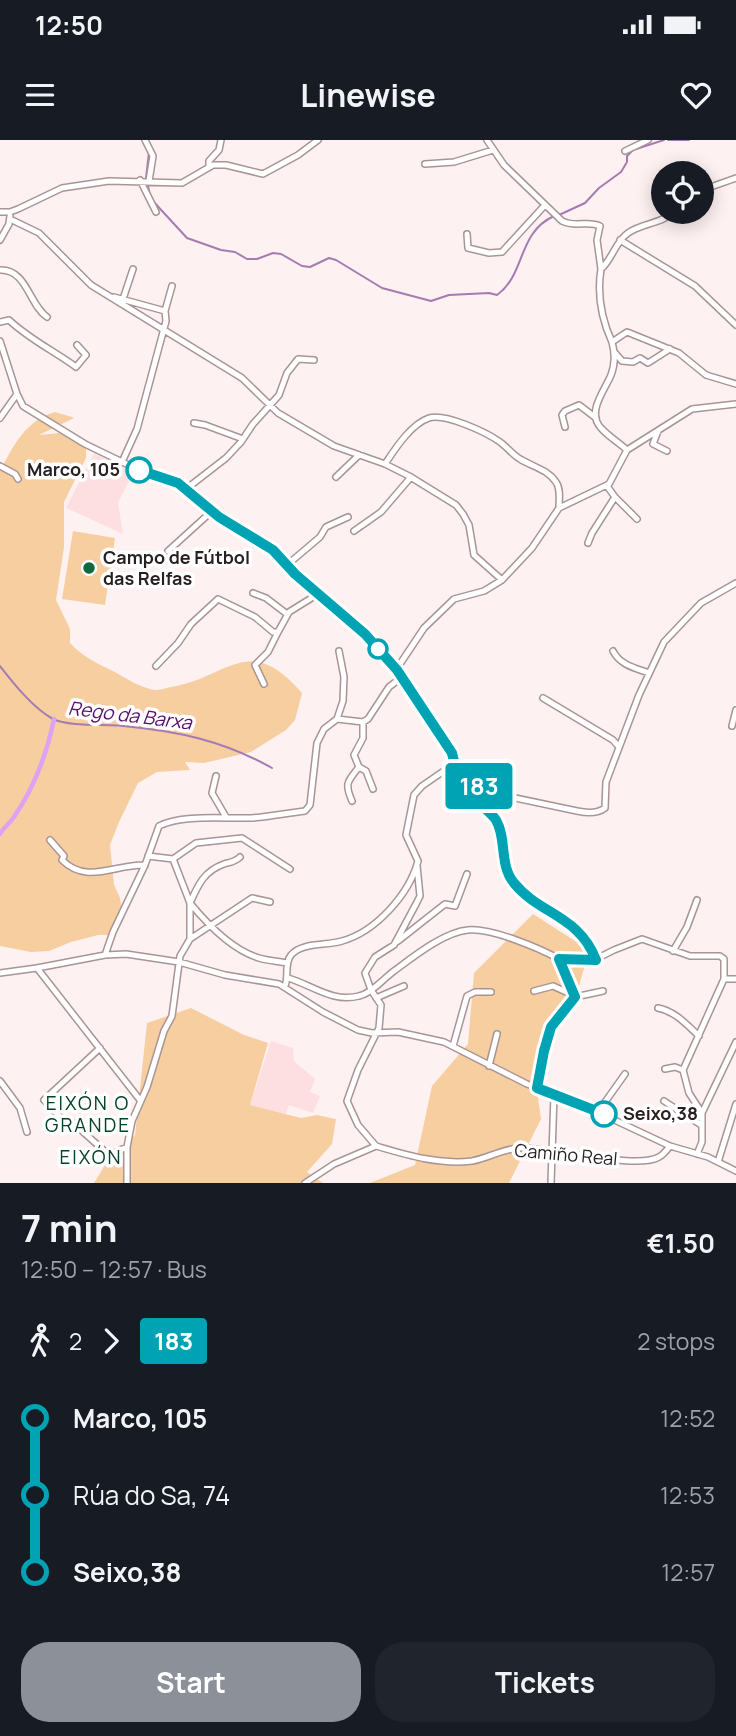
<!DOCTYPE html>
<meta charset="utf-8">
<style>
body{margin:0;font-family:Manrope,sans-serif;background:#20242c;color:#f1f3f6;height:100vh;display:flex;flex-direction:column;font-size:26px;white-space:nowrap}
*{box-sizing:border-box;margin:0}
p{font-size:23px;color:#9ea1a6}
.icon{flex:none;width:38px;height:38px;fill:none;stroke:currentColor;stroke-width:2;stroke-linecap:round;stroke-linejoin:round}
.map{position:relative;height:1043px;overflow:hidden}
.drawer{display:flex;flex-direction:column;background:#171b24;flex:1}
.drawer>*{flex:none}
.badge{padding:0 14px;border-radius:5px;font-size:24px;line-height:46px}
.controls{position:absolute;left:651px;top:21px;display:grid;gap:14px}
.controls a{display:grid;place-items:center;width:63px;height:63px;border-radius:50%;background:#171b24;box-shadow:0 4px 18px #0003;font-size:35px}
.map>.badge{position:absolute;translate:-50% -50%;box-shadow:0 0 0 4px #fff}
.legs{display:flex;align-items:center;gap:10px;height:77px;padding:0 21px;font-size:23px}
.legs p{margin-inline-start:auto}
.summary{display:flex;align-items:center;justify-content:space-between;height:119px;padding:0 21px}
h1{font-size:38px;font-weight:700;line-height:52px}
.action{display:flex;gap:14px;margin-top:auto;padding:14px 21px}
.action a{flex:1;height:80px;border-radius:28px;background:#8c9099;color:#fff;font-size:28px;font-weight:700;line-height:80px;text-align:center}
.action a+a{background:#20242c;color:#f1f3f6}
ul{padding:0 21px;list-style:none}
li{display:flex;align-items:center;gap:24px;height:77px;font-size:26px}
li i{display:grid;place-items:center;width:10px;height:100%;margin:0 9px;background:currentColor}
li i::after{content:'';width:18px;height:18px;margin:-9px;border:5px solid;border-radius:50%;background:#171b24}
li p{margin-inline-start:auto}
li:first-child i{background:linear-gradient(#0000 50%,currentColor 0)}
li:last-child i{background:linear-gradient(currentColor 50%,#0000 0)}
.status{display:flex;justify-content:space-between;align-items:center;height:49px;padding:0 35px;background:#171b24;direction:ltr}
.status svg{height:19px;fill:currentColor}
header{display:flex;justify-content:space-between;align-items:center;height:91px;padding:0 21px;background:#171b24;font-size:32px;font-weight:700}
.map>svg:first-child{display:block}
</style>
<div class="status"><b>12:50</b><svg viewBox="0 0 49 12"><path d="M0 12V9h3v3zM5 12V6h3v6zM10 12V3h3v9zM15 12V0h3v12zM26 1h20v11H26zM47 4h2v5h-2z"/></svg></div>
<header><svg class="icon" aria-label="menu" viewBox="0 0 24 24"><path d="M4 6h16M4 12h16M4 18h16"/></svg>Linewise<svg class="icon" aria-label="heart" viewBox="0 0 24 24"><path d="M12 20l-8-8c-3-5 5-10 8-4 3-6 11-1 8 4z"/></svg></header>
<div class="map">
<svg width="736" height="1043" viewBox="0 0 736 1043">
<rect width="100%" height="100%" fill="#fef1f1"/>
<path fill="#fedfe1" d="M 94,313 L 133,333 L 118,363 L 123,394 L 66,368 Z
M 271,901 L 293,908 L 294,921 L 315,939 L 310,952 L 320,956 L 313,973 L 289,965 L 286,974 L 250,965 Z"/>
<path fill="#f6cea0" d="M 55,272 L 72,277 L 74,278 L 39,295 L 60,293 L 86,308 L 86,318 L 64,362 L 64,407 L 56,460 L 70,489 L 70,503 C 83,517 98,524 115,532 C 127,539 141,548 155,550 C 160,550 166,548 171,547 C 228,538 248,491 302,553 L 295,580 L 286,590 L 251,612 L 204,623 L 185,622 L 190,630 L 157,632 L 138,643 L 119,682 L 110,705 L 114,745 L 120,758 L 123,780 L 112,795 L 98,795 L 71,802 L 49,811 L 31,812 L 0,806 L 0,331 C 14,305 25,281 55,272 Z
M 73,391 L 115,398 L 105,465 L 62,459 Z
M 533,774 L 589,810 L 576,857 L 547,888 L 536,944 L 541,979 L 509,1043 L 370,1043 L 415,1025 L 432,946 L 468,904 L 474,833 Z
M 191,868 L 244,895 L 268,903 L 250,965 L 301,978 L 317,975 L 336,979 L 332,1004 L 307,1032 L 323,1043 L 94,1043 L 105,1025 L 135,995 L 147,883 Z"/>
<g fill="none" stroke-linecap="round" stroke-linejoin="round">
<path stroke="#a57bb2" stroke-width="2" d="M 668,0 L 689,0
M 149,12 L 146,38 L 150,55
M 152,60 L 187,98 L 221,110 L 235,112 L 247,119 L 257,119 L 273,113 L 281,114 L 302,126 L 310,127 L 329,118 L 336,120 L 382,148 L 431,161 L 449,155 L 489,153 L 497,155 C 526,134 517,93 554,76
M 559,75 L 585,63 L 599,48 L 621,32 L 627,22 L 627,16 L 633,10 L 664,0
M 0,526 C 14,544 33,568 53,579 C 70,587 104,584 123,586 C 178,591 224,601 272,628"/>
<path stroke="#dba3f1" stroke-width="4.5" d="M 0,694 C 4,687 10,683 14,677 C 34,648 47,613 54,579"/>
<g stroke="#a99496" stroke-width="8">
<path id="minor" d="M 145,0 L 153,16 L 149,41
M 487,0 L 504,25 L 562,81 C 576,88 588,80 600,86 L 597,100 L 601,129 C 612,120 615,102 628,93 C 642,83 661,84 674,72
M 625,11 L 648,0
M 425,24 L 454,22 L 493,10
M 209,26 L 209,21 L 219,10 L 221,0
M 140,40 L 156,72
M 702,50 L 736,38
M 0,72 L 10,72 L 18,69 L 62,48 L 109,41 L 182,43 L 213,25 L 226,25 L 263,34 L 298,15 L 318,0
M 10,79 L 39,93 L 91,145 L 242,238 L 278,273 L 334,306 L 385,324 L 409,336 L 456,365 L 463,374 L 469,385 L 474,415 L 502,440
M 467,94 L 468,108 L 489,113 L 502,112 L 545,65
M 0,100 L 9,84 L 10,76
M 620,100 L 695,146 L 736,185
M 601,129 C 597,154 601,178 612,202
M 0,130 C 27,129 29,165 47,177
M 114,157 L 165,171
M 123,159 L 133,129
M 0,182 L 9,180 C 29,199 54,211 76,227 L 86,215 L 77,205
M 0,201 L 17,254 L 23,266 L 85,304 L 147,334 L 178,343 L 219,377 L 266,404 L 318,454 L 365,494 L 402,537 L 454,617 L 454,621 L 451,626 L 422,646 L 414,655 L 406,695 L 418,721 C 409,755 375,792 342,801 C 326,806 302,802 291,815 C 284,824 289,836 285,846
M 615,213 L 622,221 L 633,222 L 640,218 L 648,223 L 670,209
M 0,278 L 17,254
M 194,283 L 205,285 L 243,299
M 565,287 L 562,275 L 565,271 L 579,265 L 596,278
M 658,291 L 653,304 L 667,311
M 627,310 C 618,302 608,296 601,288 C 586,272 605,250 611,235 C 615,225 615,213 612,202 L 627,192 L 679,213 L 706,235 L 736,244
M 122,322 L 137,289 L 166,181 L 165,171 L 172,146
M 385,324 C 395,309 411,284 429,278 C 445,273 486,292 500,302 C 507,307 513,315 520,319 C 533,327 547,329 556,342 C 561,349 559,360 559,368
M 0,326 L 15,334 L 18,339
M 336,337 L 359,315
M 607,346 L 615,357 L 637,379
M 186,349 L 226,318 L 241,302 L 253,284 L 279,255 L 287,233 L 298,219 L 314,220
M 354,391 L 381,372 L 411,337
M 588,403 L 592,393 L 615,357
M 168,411 L 211,372
M 287,425 L 320,397 L 326,387 L 348,377
M 253,453 L 266,458 L 287,474
M 613,511 C 620,525 635,528 649,533
M 156,526 L 178,503 L 191,484 L 218,459 L 255,477 L 273,492 L 278,492 L 289,472 L 318,454
M 396,530 L 424,488 L 454,459 L 484,451 L 502,440 L 532,408 L 559,368 L 609,344 L 627,310 L 692,269 L 736,264
M 264,544 L 255,525 L 268,512 L 278,492
M 543,558 L 613,600 L 619,607
M 337,579 L 343,561 L 344,537 L 339,511
M 732,586 L 736,570
M 454,621 L 487,652 L 577,671 C 586,673 597,674 605,668 L 606,642 L 639,555 L 664,502 L 701,463 L 736,443
M 359,627 L 366,631 L 373,649
M 216,636 L 212,653 L 226,677
M 487,652 L 485,668 C 488,672 493,676 496,680 C 507,699 499,725 514,743 C 540,776 578,774 596,819 L 559,819 L 575,857
M 352,661 C 344,643 348,641 359,627 L 354,615 L 363,598 L 363,582
M 50,700 L 64,716 L 62,720 C 87,745 115,724 145,725
M 240,717 C 235,722 231,722 224,724 C 204,731 198,745 190,763 C 208,785 232,810 259,818 C 269,821 278,821 287,823
M 173,719 L 196,703 L 242,698 L 290,729
M 190,799 L 252,758 L 270,762
M 398,801 L 445,764 L 455,766 L 467,734
M 673,811 L 687,787 L 697,760
M 105,815 L 113,792 L 145,725 L 159,686 C 183,674 224,679 251,678 C 269,677 287,673 305,671 L 310,665 L 317,603 L 324,589 L 337,579 L 363,582 L 368,579 L 389,547 L 402,537
M 596,819 L 614,810 L 642,799 L 690,816 L 720,816 L 724,819 L 724,839 L 683,930 L 689,953 L 702,973
M 37,828 L 140,960
M 0,833 L 37,828 L 105,815 L 126,814 L 179,822 L 225,835 L 279,844 L 323,872 L 358,890 L 372,893 L 398,892 L 444,902 L 527,944 L 576,962 L 670,1006 L 708,1017 L 736,1031
M 288,838 C 312,845 333,863 359,856 C 372,853 383,839 394,831 C 413,817 444,792 468,790 C 492,788 539,808 559,819
M 724,839 L 736,839
M 534,851 L 553,846 L 573,855
M 575,857 L 603,851
M 376,858 L 404,846
M 658,868 C 675,871 687,885 699,896
M 453,906 L 467,856 L 475,852 L 491,852
M 100,908 L 44,960 L 63,980 L 72,982 L 109,1015 L 127,1007
M 489,926 L 497,894
M 665,929 L 675,927 L 683,930
M 0,941 L 20,968 L 27,992
M 537,948 L 544,911 L 551,887 L 575,857
M 664,961 L 701,985
M 598,972 L 625,934
M 376,1006 C 407,1015 439,1025 472,1021 C 488,1018 503,1009 519,1008 C 550,1007 637,1030 659,1017 C 663,1015 667,1010 670,1006
M 697,1014 L 702,1002 L 702,973 L 736,902
M 718,1022 L 736,964
M 127,1043 L 127,1007 L 132,981 L 147,947 L 164,891 L 172,876 L 180,816 L 190,799 L 190,763 L 173,719 L 148,716
M 305,1043 L 334,1024 L 376,1006 L 358,985 L 347,961 L 358,930 L 379,888 L 381,865 L 371,850 L 365,833 L 375,817 L 394,805 L 416,764 L 420,756 L 417,726
M 551,1043 L 554,955"/>
</g>
<use href="#minor" stroke="#fff" stroke-width="5"/>
</g>
<g fill="none" stroke-linecap="round" stroke-linejoin="round">
<g stroke="#fff" stroke-width="16">
<path id="line-1" d="M 139,330 L 178,343 L 219,377 L 273,410 L 295,434 L 365,494 L 397,530 L 452,613 L 454,621 L 487,652 L 485,668 C 488,672 493,675 496,680 C 507,699 499,725 514,743 C 540,775 579,775 596,820 L 559,819 L 575,857 L 551,887 L 544,911 L 537,948 L 604,974"/>
</g>
<use href="#line-1" stroke="#00a3b4" stroke-width="10"/>
</g>
<g fill="#fff" stroke="#00a3b4" stroke-width="3.5">
<circle cx="139" cy="330" r="12"/>
<circle cx="378" cy="509" r="9"/>
<circle cx="604" cy="974" r="12"/>
</g>
<circle fill="#0e6a3e" stroke="#fff" stroke-width="2.5" cx="89" cy="428" r="7"/>
<g text-anchor="middle" stroke-width="7" stroke-linejoin="round" paint-order="stroke">
<g font-size="18" font-weight="bold" fill="#271f20" stroke="#fff" text-anchor="end">
<text x="120" y="336">Marco, 105</text>
<text x="623" y="980" text-anchor="start">Seixo,38</text>
</g>
<g font-size="18" font-weight="bold" fill="#271f20" stroke="#fff" text-anchor="start">
<text x="103" y="424">Campo de Fútbol<tspan x="103" dy="21">das Relfas</tspan></text>
</g>
<g font-size="18" fill="#271f20" stroke="#fff">
<text transform="translate(566 1015) rotate(5)" y="6">Camiño Real</text>
</g>
<g font-size="19" font-style="italic" fill="#560f6c" stroke="#fff">
<text transform="translate(130 575) rotate(7)" y="7">Rego da Barxa</text>
</g>
<g font-size="19" letter-spacing="2" fill="#034325" stroke="#fff">
<text x="88" y="970">EIXÓN O<tspan x="88" dy="22">GRANDE</tspan></text>
<text x="91" y="1024">EIXÓN</text>
</g>
</g>
</svg>
<div class="controls">
<a><svg class="icon" aria-label="locate" viewBox="0 0 24 24"><circle cx="12" cy="12" r="6"/><path d="M12 2v4M12 18v4M2 12h4M18 12h4"/></svg></a>
</div>
<b class="badge" style="left:479px;top:646px;background:#00a3b4;color:#fff">183</b>
</div>
<section class="drawer">
<div class="summary"><div><h1>7 min</h1><p>12:50 – 12:57 · Bus</p></div><b>€1.50</b></div>
<div class="legs"><svg class="icon" aria-label="walk" viewBox="0 0 24 24"><circle cx="13" cy="4" r="2"/><path d="M13 8l-2 6 4 7M11 14l-3 7M7 12l3-4h3l4 4"/></svg>2<svg class="icon" aria-label="forward" viewBox="0 0 24 24"><path d="M9 5l7 7-7 7"/></svg><b class="badge" style="background:#00a3b4;color:#fff">183</b><p>2 stops</p></div>
<ul>
<li><i style="color:#00a3b4"></i><b>Marco, 105</b><p>12:52</p></li>
<li><i style="color:#00a3b4"></i><span>Rúa do Sa, 74</span><p>12:53</p></li>
<li><i style="color:#00a3b4"></i><b>Seixo,38</b><p>12:57</p></li>
</ul>
<div class="action"><a>Start</a><a>Tickets</a></div>
</section>
